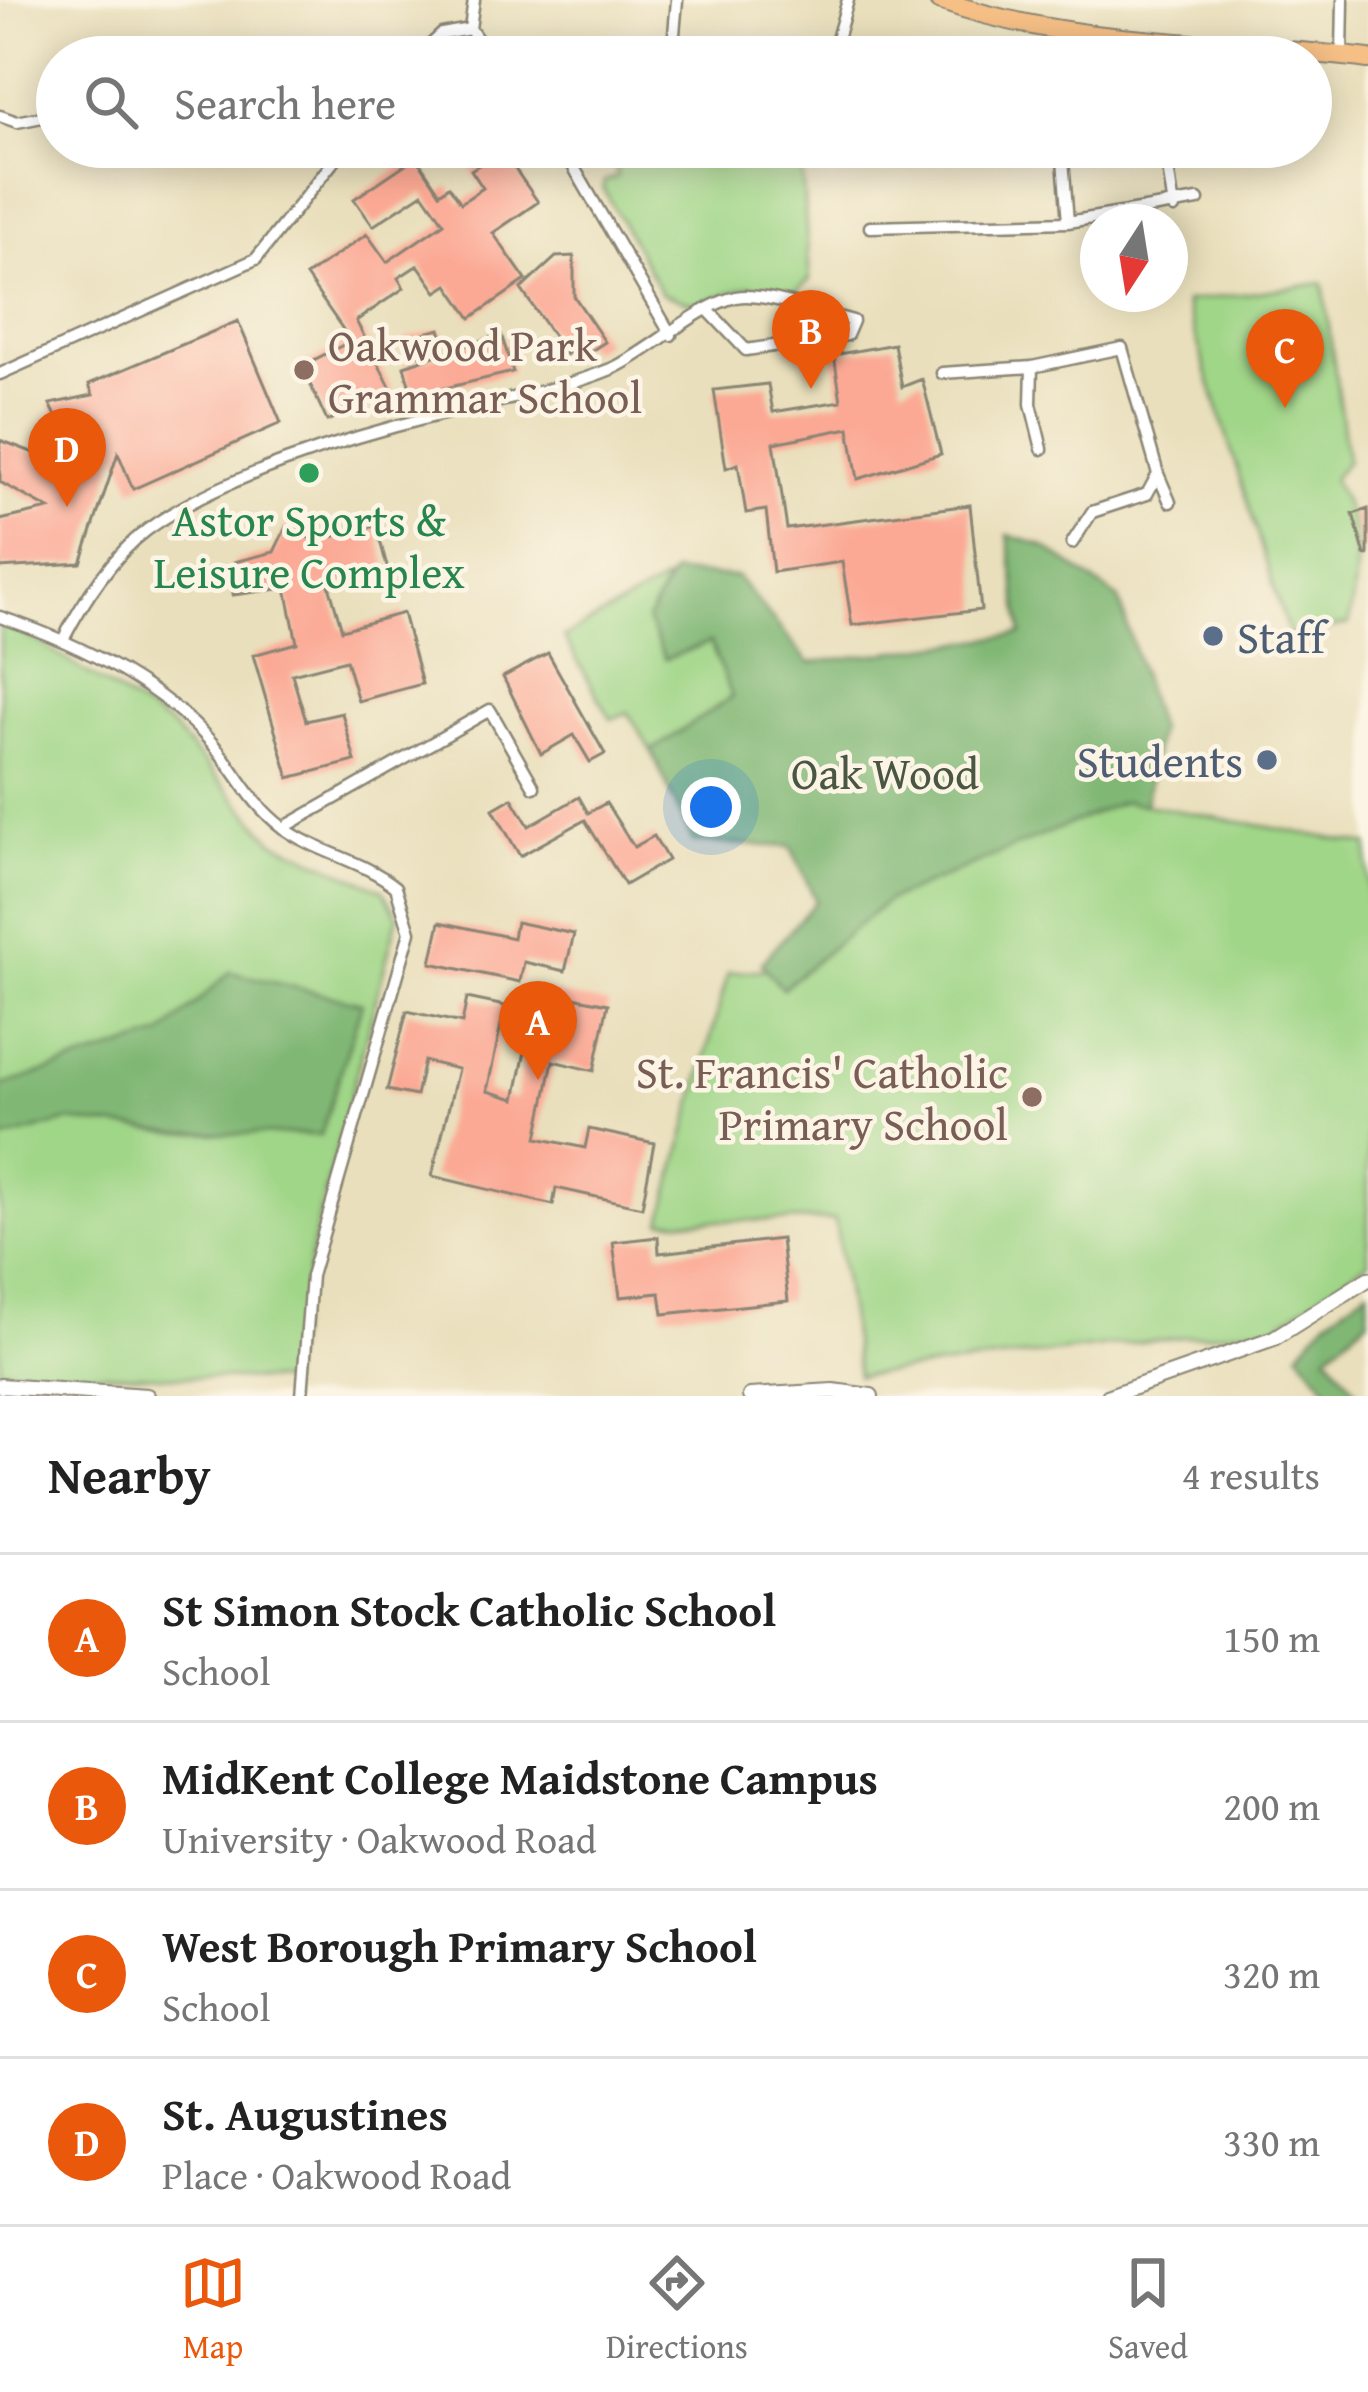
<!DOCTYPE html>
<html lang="en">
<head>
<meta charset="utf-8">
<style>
  :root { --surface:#fff; --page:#f6f6f6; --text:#222; --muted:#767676; --line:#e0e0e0; --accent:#ea580c }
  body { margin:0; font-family:"Gentium Book Plus",serif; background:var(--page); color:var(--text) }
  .compass { position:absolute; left:1080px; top:204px; width:108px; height:108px; border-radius:50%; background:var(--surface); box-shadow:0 6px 30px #0003; rotate:192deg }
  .you { position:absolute; left:711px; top:807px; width:42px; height:42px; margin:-30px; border:9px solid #fff; border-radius:50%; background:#1a73e8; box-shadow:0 0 0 18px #1a73e833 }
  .badge { display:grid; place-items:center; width:78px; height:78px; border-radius:50%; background:var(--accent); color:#fff; font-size:39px; font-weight:700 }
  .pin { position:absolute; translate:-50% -99px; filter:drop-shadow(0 3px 6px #0008) }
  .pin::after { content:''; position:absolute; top:63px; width:42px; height:36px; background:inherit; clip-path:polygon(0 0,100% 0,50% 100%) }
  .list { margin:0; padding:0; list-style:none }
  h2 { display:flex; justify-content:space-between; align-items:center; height:156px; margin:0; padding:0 48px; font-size:51px }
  h2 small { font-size:39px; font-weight:400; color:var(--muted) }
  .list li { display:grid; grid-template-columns:78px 1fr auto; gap:36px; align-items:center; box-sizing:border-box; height:168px; padding:0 48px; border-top:3px solid var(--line) }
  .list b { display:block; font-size:45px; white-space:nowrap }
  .list p { margin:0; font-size:39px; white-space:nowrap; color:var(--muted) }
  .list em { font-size:39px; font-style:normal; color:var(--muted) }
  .icon { flex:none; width:66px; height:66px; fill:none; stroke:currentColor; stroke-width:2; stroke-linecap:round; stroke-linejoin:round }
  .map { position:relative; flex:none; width:1368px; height:1396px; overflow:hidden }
  .search { position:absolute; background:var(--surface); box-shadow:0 6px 30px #0003; left:36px; right:36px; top:36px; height:132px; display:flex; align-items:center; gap:30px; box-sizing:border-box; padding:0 42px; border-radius:66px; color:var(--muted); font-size:45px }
  .sheet { height:828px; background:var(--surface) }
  nav { display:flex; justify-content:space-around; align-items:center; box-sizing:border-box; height:168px; border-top:3px solid var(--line); background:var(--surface); font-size:33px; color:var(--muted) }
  nav a { display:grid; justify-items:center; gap:6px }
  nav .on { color:var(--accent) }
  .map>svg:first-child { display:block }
  .green { fill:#a0d688; stroke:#66805a; stroke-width:3 }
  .forest { fill:#80b774; stroke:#567150; stroke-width:3 }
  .building { fill:#fba994 }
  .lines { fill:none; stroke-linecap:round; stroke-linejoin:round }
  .minor-casing { stroke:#8a8574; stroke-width:15 }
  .tertiary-casing { stroke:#8a8574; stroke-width:18 }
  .primary-casing { stroke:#8a8574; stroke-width:22 }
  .minor { stroke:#fff; stroke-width:10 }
  .tertiary { stroke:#fff; stroke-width:14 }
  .primary { stroke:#f5bf86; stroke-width:18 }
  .education-dot { fill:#8d6e63; stroke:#fcf5e5; stroke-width:4.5 }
  .leisure-dot { fill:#2e9e5b; stroke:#fcf5e5; stroke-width:4.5 }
  .service-dot { fill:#5c6f8a; stroke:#fcf5e5; stroke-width:4.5 }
  .labels { text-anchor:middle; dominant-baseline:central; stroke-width:9; stroke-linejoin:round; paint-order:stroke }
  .education-label { font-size:45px; fill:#785e54; stroke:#fcf5e5; text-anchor:start }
  .leisure-label { font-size:45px; fill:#27864d; stroke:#fcf5e5 }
  .service-label { font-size:45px; fill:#4e5e75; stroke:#fcf5e5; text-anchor:start }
  .park-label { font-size:45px; fill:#485642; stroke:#fcf5e5 }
</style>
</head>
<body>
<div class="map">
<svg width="1368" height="1396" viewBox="0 0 1368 1396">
  <rect width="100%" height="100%" fill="#fcf5e5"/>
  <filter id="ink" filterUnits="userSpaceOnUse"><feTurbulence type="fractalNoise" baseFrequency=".00833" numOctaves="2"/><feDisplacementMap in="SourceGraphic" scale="24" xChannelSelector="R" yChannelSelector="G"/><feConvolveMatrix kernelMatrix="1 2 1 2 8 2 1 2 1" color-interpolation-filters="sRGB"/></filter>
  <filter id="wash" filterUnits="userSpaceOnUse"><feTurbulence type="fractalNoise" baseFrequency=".004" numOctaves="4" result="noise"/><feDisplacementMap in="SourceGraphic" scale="48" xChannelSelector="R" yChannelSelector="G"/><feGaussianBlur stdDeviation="2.7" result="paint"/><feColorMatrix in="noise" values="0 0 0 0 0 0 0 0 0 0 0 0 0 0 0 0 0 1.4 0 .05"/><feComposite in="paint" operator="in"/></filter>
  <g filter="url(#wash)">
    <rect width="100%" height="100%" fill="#e9dfbc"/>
    <path class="green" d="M580,147H800L810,280L794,293L750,286L696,304L662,294L603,188L604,181L617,177L616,167L589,162Z
      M1323,283L1347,460L1333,480C1364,534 1358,564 1349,624L1289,636L1185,302Z
      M666,580L648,620L666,659L710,642L732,697L651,751L628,712L611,719L564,637Z
      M0,624L38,642L171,726L273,841L383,890L398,916L317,1223L287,1381L0,1369Z
      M1124,801L1368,845V1262L1275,1326L858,1376L835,1220L662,1221L728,973L779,968L881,866Z"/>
    <path class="forest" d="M1008,535L1044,546L1119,599L1158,730L1145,805L1124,801L887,901L782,989L761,963L816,901L791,847L693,842L651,751L732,697L710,642L665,659L647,620L673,573L737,577L809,663L1022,634Z
      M230,972L362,1003L321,1135L176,1133L68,1121L0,1140V1086L162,1035Z
      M1368,1289V1319L1327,1354L1361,1396H1334L1299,1352L1326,1320Z"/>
    <g id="blocks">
      <path class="building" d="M502,150L538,202L493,233L526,280L471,318L448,285L437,292L418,265L398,278L404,288L356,321L393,392L327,421L302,366L351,341L306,276L367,234L387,262L444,223L423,193L373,226L354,199L416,157L440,193L449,186L461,203L483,188L471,170Z
        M574,256V296L605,342L591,351L582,342L566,355L521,289L556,257Z
        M238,321L281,423L133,489L118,453L81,563L0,568V520L49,509L0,482V440L84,472L50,404L93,395L89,384Z
        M440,329L443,338L412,359L406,338Z
        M501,334L513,372L412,396L404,366Z
        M894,344L902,387L922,379L941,454L858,479L849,428L774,443L787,529L970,505L981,610L852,625L842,562L773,572L766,510L746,513L738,464L726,468L714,390L768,384L773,412L841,401L834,355Z
        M1368,509V555H1365L1353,514Z
        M376,526L388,570L329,585L342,630L403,613L422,684L358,701L346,660L292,674L306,721L342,713L355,761L289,778L253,655L297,643L286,588L233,595L234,562L274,552L286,527L315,541Z
        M548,653L605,754L590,762L574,735L541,754L503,677Z
        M579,797L588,813L606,803L634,847L654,836L668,860L625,885L585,820L520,856L493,809L512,798L529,826Z
        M440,922L513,938L516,922L574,934L565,971L524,962L520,982L431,963Z
        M538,990L608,1004L594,1071L553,1061L537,1138L585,1148L589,1129L654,1143L642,1207L556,1188L553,1205L432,1176L458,1069L424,1061L416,1096L387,1090L407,1011L462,1023L467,998L505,1006L487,1091L515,1099Z
        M658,1237L659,1253L781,1239L788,1301L663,1314L660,1293L620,1297L613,1242Z"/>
    </g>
  </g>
  <g filter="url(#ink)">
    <use href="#blocks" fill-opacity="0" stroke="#8a8574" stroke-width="3"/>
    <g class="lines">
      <g class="minor-casing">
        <path id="minor" d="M474,0L470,29L490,57
          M1342,55L1343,0
          M283,57H291
          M418,57L442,34L470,29
          M672,57L677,0
          M832,57L848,0
          M1061,57L1063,32
          M0,116L17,122L57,114
          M562,147L671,335
          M1062,147L1068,222
          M1169,174L1174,208
          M870,227L1068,222L1198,200
          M1032,367L1031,404L1042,449
          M942,373L1032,367L1122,348L1158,474L1147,494L1092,512L1072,543
          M0,374L256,259L345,147
          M1158,474L1170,502
          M0,617C75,642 158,682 212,743C237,772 250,803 282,827C317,853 363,860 396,887L410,932L311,1276L302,1396
          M64,638C83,601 113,555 147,530C217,478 349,437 435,416C494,401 555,392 611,369C648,354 710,294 747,296C781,297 820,313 853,321L847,335L746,350L708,310
          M283,828L490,710L534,787"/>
      </g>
      <g class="tertiary-casing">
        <path id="tertiary" d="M0,1386L147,1396
          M750,1396L833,1391L871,1396
          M1109,1396L1274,1338L1368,1279"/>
      </g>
      <g class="primary-casing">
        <path id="primary" d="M939,0C1076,49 1225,40 1368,59"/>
      </g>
      <use href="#minor" class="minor"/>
      <use href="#tertiary" class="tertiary"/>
      <use href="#primary" class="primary"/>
    </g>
  </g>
  <g class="education-dot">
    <circle cx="304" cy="370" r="12"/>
    <circle cx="1032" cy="1097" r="12"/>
  </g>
  <circle class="leisure-dot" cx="309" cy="473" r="12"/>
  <g class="service-dot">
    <circle cx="1213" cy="636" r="12"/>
    <circle cx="1267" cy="760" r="12"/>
  </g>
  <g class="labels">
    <g class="education-label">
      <text x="328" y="344">Oakwood Park<tspan x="328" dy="52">Grammar School</tspan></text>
      <text x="1008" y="1071" text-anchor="end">St. Francis' Catholic<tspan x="1008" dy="52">Primary School</tspan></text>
    </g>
    <g class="leisure-label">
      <text x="309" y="519">Astor Sports &amp;<tspan x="309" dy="52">Leisure Complex</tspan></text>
    </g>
    <g class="service-label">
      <text x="1237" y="636">Staff</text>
      <text x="1243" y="760" text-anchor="end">Students</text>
    </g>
    <g class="park-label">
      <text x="885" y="772">Oak Wood</text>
    </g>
  </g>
</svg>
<svg class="compass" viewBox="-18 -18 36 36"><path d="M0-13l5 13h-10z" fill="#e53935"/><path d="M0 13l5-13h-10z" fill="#767676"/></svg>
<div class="you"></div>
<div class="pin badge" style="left:538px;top:1080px">A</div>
<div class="pin badge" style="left:811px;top:389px">B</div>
<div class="pin badge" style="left:1285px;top:408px">C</div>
<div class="pin badge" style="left:67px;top:507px">D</div>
<div class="search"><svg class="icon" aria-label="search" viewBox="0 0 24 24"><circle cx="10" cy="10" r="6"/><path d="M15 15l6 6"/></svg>Search here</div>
</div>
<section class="sheet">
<h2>Nearby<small>4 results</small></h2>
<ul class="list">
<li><span class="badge">A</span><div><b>St Simon Stock Catholic School</b><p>School</p></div><em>150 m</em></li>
<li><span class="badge">B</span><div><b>MidKent College Maidstone Campus</b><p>University · Oakwood Road</p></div><em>200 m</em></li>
<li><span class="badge">C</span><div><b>West Borough Primary School</b><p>School</p></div><em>320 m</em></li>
<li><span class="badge">D</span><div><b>St. Augustines</b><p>Place · Oakwood Road</p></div><em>330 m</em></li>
</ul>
</section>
<nav>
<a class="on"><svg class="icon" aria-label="map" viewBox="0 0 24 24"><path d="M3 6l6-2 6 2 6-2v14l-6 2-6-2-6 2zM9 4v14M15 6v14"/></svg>Map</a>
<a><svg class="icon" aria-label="directions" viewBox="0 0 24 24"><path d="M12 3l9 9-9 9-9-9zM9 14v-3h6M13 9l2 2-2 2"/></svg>Directions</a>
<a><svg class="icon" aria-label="saved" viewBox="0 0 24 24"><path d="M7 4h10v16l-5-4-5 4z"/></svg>Saved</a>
</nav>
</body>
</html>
